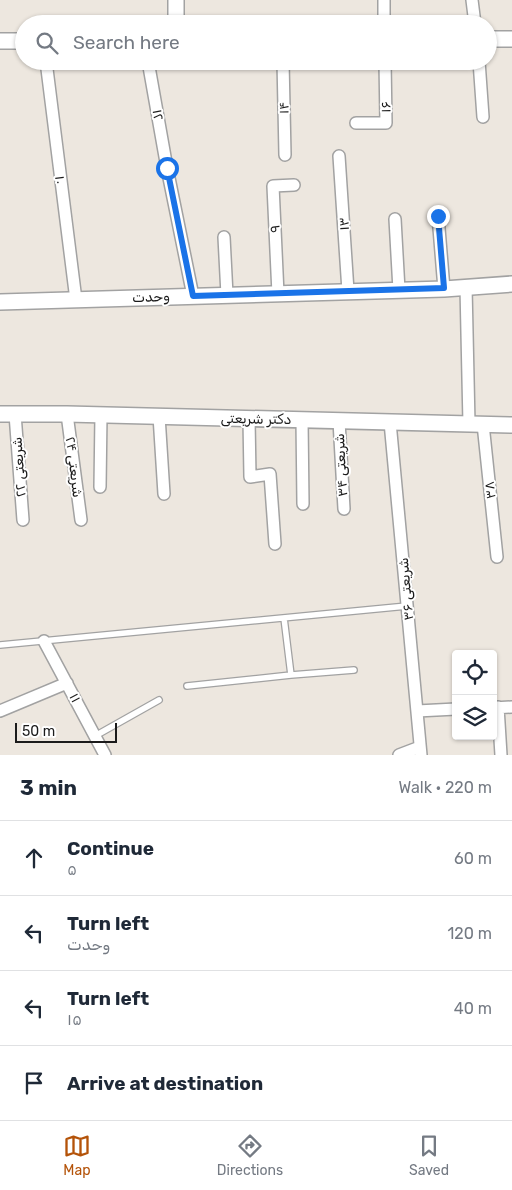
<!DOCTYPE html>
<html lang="en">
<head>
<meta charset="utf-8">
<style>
  :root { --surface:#fff; --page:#f6f6f7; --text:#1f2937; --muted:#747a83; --line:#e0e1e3; --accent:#b45309 }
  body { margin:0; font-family:Rubik,Cairo,sans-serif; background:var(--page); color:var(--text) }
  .controls { position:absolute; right:15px; bottom:15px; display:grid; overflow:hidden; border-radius:5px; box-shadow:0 1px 4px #0004 }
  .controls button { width:45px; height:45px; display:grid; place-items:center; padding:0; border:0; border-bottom:1px solid var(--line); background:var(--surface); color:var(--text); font:25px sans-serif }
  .scale { position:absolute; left:15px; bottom:12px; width:102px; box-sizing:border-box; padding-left:5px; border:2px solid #1b1b1b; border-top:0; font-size:14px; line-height:18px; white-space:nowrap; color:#1b1b1b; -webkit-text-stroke:4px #fff; paint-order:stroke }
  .stop { position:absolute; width:15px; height:15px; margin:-11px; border:4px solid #1a73e8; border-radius:50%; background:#fff }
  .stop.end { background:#1a73e8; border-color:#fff; box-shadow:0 1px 5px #0008 }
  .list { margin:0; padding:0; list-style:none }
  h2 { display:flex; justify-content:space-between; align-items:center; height:65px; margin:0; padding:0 20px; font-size:21px }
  h2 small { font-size:16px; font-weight:400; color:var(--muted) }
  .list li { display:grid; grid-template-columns:32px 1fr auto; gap:15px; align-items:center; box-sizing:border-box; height:75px; padding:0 20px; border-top:1px solid var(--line) }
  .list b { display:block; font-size:19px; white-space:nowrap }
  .list p { margin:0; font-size:16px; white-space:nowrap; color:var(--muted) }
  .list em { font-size:16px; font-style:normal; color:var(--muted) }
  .icon { flex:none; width:28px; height:28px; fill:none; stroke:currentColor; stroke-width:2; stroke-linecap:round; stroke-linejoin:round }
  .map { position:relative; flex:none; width:512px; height:755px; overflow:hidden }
  .search { position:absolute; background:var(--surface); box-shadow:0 1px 4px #0004; left:15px; right:15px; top:15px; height:55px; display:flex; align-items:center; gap:12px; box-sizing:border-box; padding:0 18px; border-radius:28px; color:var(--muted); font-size:19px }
  .sheet { height:365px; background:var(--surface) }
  nav { display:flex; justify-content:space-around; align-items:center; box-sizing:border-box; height:70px; border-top:1px solid var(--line); background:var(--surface); font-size:14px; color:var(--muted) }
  nav a { display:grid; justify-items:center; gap:2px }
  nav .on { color:var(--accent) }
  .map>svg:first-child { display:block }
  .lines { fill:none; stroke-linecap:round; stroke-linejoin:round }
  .service-casing { stroke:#a2a2a2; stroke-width:8 }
  .minor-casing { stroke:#a2a2a2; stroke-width:14 }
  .tertiary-casing { stroke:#a2a2a2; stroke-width:18 }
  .service { stroke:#fff; stroke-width:5.5 }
  .minor { stroke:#fff; stroke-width:11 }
  .tertiary { stroke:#fff; stroke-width:15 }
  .route { stroke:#1a73e8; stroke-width:6 }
  .labels { text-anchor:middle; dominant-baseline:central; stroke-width:4; stroke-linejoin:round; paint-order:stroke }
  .street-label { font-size:14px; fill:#1b1b1b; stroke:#fff }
</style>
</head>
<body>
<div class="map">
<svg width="512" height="755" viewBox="0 0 512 755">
  <rect width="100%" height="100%" fill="#ede7df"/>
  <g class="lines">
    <g class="service-casing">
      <path id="service" d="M284,618L291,675
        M0,645L407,606
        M187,686L291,675L354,670
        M95,736L159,700"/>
    </g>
    <g class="minor-casing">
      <path id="minor" d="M472,0L475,24
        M384,24V0
        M46,61L76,300
        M148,61L167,168L193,296
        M283,61L285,155
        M479,61L483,117
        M356,123H386L385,61
        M339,156L348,291
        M438,216L444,289
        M395,219L399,290
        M224,237L227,295
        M466,287L469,424
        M278,294L273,186L294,185
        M15,414L23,520
        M67,414L81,520
        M159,416L164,494
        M249,419L250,477L270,474L275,544
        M302,420L303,504
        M339,421L344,509
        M390,422L421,755
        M483,424L497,557
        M100,487L101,415
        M44,641L105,755
        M498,707L501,755
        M493,708L512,707
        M0,711L67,683
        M417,711L456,709
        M399,755L420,747"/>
    </g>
    <g class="tertiary-casing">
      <path id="tertiary" d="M176,0V24
        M488,39H512
        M0,41H24
        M0,302L444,289L512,284
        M0,414H67L512,425"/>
    </g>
    <use href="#service" class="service"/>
    <use href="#minor" class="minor"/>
    <use href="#tertiary" class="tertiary"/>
  </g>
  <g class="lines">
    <path class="route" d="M167,168L193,296L444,288L438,216"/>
  </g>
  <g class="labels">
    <g class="street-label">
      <text transform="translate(386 107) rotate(-91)">۱۶</text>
      <text transform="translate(284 108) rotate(-91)">۱۴</text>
      <text transform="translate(158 115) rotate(80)">۱۲</text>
      <text transform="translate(60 180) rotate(83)">۱۰</text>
      <text transform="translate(344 224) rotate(-94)">۱۳</text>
      <text transform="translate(275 229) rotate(-93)">۹</text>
      <text transform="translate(151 297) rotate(-2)">وحدت</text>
      <text transform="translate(256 419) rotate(1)">دکتر شریعتی</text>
      <text transform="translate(341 465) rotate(-93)">شریعتی ۳۴</text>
      <text transform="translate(19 467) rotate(-94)">شریعتی ۲۲</text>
      <text transform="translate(74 467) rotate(83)">شریعتی ۲۴</text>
      <text transform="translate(490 490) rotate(-96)">۳۸</text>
      <text transform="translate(406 589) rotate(-95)">شریعتی ۳۶</text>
      <text transform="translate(75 698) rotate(62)">۱۱</text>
    </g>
  </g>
</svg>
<div class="controls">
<button><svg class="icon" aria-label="locate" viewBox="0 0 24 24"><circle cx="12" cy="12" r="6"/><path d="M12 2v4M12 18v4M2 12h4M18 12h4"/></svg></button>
<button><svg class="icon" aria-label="layers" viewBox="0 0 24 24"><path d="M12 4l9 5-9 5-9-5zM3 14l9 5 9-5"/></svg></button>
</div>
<div class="scale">50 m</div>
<div class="stop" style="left:167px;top:168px"></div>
<div class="stop end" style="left:438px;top:216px"></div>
<div class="search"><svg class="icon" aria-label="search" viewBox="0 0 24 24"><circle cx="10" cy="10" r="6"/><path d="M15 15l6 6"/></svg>Search here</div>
</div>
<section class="sheet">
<h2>3 min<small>Walk · 220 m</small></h2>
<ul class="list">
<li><svg class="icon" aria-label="ahead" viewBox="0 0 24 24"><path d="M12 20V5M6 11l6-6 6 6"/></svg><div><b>Continue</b><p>۵</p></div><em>60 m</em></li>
<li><svg class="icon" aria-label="left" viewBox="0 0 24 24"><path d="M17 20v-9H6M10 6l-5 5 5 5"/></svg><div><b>Turn left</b><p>وحدت</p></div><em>120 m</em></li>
<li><svg class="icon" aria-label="left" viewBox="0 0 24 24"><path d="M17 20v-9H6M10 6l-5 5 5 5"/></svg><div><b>Turn left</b><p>۱۵</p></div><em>40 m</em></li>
<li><svg class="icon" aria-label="arrive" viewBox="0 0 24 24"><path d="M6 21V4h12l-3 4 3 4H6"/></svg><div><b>Arrive at destination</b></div></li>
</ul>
</section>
<nav>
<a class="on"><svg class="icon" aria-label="map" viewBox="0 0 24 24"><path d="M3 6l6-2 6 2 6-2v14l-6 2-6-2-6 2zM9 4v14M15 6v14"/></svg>Map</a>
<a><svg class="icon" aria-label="directions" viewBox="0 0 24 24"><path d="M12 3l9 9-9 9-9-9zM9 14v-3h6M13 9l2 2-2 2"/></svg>Directions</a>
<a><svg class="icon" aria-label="saved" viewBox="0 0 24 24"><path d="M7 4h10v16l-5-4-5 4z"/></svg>Saved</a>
</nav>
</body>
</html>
